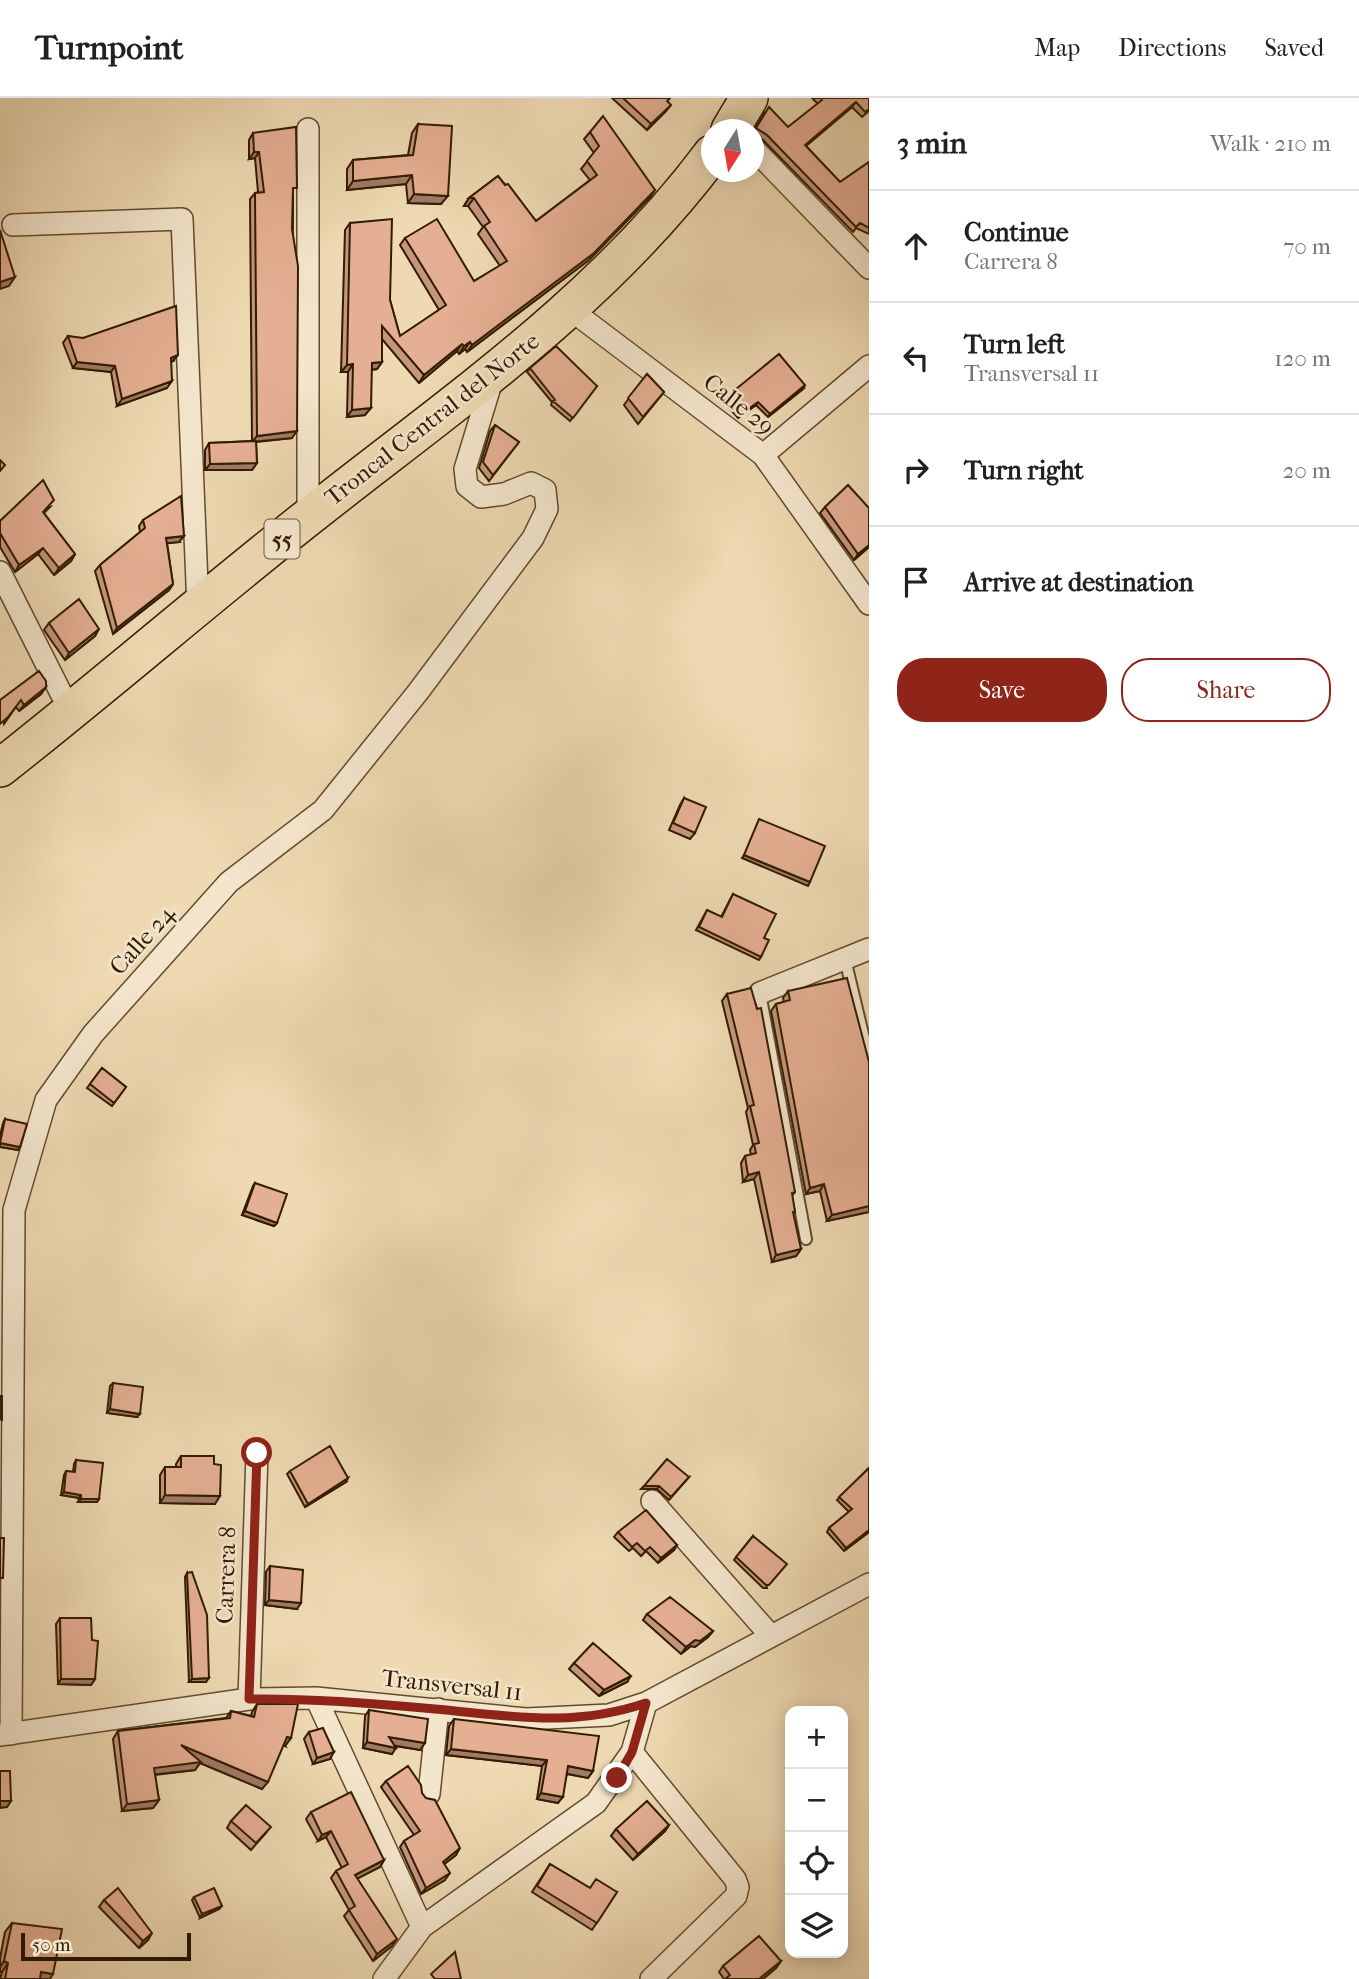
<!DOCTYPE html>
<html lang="en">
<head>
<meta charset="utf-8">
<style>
  :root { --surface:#fff; --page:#f6f6f6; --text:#202124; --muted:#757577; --line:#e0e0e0; --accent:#8f2418 }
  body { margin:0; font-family:"IM FELL French Canon",serif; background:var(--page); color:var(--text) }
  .controls { position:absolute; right:21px; bottom:21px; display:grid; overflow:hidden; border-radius:14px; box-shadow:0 4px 18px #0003 }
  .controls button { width:63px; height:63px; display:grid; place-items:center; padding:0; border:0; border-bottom:2px solid var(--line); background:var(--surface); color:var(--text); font:35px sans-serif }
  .compass { position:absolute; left:701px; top:21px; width:63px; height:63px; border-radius:50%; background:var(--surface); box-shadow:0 4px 18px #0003; rotate:191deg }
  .scale { position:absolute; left:21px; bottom:18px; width:170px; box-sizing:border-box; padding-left:7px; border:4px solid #321c00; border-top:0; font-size:19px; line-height:24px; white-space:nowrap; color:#321c00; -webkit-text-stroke:5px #f4e6cd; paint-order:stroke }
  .stop { position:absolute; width:21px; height:21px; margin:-16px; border:5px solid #8f2418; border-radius:50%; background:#fff }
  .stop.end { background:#8f2418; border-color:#fff; box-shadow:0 2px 7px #0008 }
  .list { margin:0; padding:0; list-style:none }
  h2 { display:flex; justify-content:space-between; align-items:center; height:91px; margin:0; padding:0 28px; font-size:30px }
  h2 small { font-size:23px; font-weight:400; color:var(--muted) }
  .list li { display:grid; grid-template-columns:46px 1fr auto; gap:21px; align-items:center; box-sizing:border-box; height:112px; padding:0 28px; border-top:2px solid var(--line) }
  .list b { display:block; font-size:26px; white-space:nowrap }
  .list p { margin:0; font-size:23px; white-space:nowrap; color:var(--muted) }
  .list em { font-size:23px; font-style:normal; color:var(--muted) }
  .actions { display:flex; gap:14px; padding:21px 28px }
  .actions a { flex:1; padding:16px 0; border:2px solid var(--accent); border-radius:28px; text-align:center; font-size:24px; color:var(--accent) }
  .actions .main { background:var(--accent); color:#fff }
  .icon { flex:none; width:38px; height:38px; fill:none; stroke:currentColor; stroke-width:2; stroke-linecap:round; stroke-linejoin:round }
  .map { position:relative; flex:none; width:869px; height:1881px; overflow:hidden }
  header { display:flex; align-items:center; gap:42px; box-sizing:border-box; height:98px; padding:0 35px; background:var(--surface); border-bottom:2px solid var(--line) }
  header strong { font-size:33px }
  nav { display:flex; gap:38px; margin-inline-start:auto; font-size:24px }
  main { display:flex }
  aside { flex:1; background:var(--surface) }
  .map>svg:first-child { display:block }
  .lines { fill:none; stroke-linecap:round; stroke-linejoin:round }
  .service-casing { stroke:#614b2c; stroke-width:14 }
  .minor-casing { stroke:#614b2c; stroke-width:24 }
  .trunk-casing { stroke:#321c00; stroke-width:40 }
  .service { stroke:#f4e6cd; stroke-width:10 }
  .minor { stroke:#f4e6cd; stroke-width:21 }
  .trunk { stroke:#eed9b2; stroke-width:37 }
  .wall { fill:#c5967e; stroke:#321c00; stroke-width:2 }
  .shaded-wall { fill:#a07a67; stroke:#321c00; stroke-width:2 }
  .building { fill:#e5af93; stroke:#321c00; stroke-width:2 }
  .route { stroke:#8f2418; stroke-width:9 }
  .labels { text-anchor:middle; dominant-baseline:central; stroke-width:5; stroke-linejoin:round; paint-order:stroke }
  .shield { fill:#f4e6cd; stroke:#6c593e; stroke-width:2 }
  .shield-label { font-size:23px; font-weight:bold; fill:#321c00 }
  .street-label { font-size:24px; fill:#321c00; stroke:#f4e6cd }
</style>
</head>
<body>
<header>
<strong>Turnpoint</strong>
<nav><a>Map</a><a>Directions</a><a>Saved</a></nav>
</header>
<main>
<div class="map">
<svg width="869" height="1881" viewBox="0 0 869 1881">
  <rect width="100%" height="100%" fill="#eed9b2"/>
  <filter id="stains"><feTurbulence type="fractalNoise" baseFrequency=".00286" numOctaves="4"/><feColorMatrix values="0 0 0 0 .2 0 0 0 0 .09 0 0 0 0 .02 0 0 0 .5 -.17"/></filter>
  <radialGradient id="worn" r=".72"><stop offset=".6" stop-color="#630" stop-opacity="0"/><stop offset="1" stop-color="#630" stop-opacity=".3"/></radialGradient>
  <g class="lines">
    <g class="service-casing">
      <path id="service" d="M845,861L869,961
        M760,895L806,1141"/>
    </g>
    <g class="minor-casing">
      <path id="minor" d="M308,31V419
        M754,51L869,170
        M13,127L182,121L198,510
        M571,212L763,357L869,506
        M763,357L869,268
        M0,474L71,615
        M760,895L869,851
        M652,1403L771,1538
        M316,1600L422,1829
        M249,1601L257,1355
        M11,1636L14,1112L46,1002L93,936L229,784L323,712L418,594L533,440L547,411L545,392L531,385L504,396L481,399L467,388L465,371L493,279
        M0,1637L249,1601L316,1600L526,1621L609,1617L646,1605L869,1486
        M632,1654L735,1781L738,1789L736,1798L651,1881
        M429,1696L438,1611
        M384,1881L422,1829L596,1705L632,1654L646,1605"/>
    </g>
    <g class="trunk-casing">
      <path id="trunk" d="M730,32L749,0
        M0,670C107,586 209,497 316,413C458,301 603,202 712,56"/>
    </g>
    <use href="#service" class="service"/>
    <use href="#minor" class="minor"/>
    <use href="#trunk" class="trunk"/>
  </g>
  <path class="wall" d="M612,0H670L667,4L666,13L647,32Z
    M812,0H869V13L862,19L852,9L806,48L840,84L869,64V136L856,130L853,134L763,42L753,36V34L765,14L788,29L818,6Z
    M418,26L441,106L408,105L406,86L347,92V71L353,62L408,57L412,35Z
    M590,34L655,92L650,99L589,162L467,254L465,251L459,256L457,253L419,285L382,241V264L377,271L371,272L365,317L347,319L348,274H341L345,132L350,125L390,202L400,238L439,212L400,147L405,140L474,183L500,168L478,136L483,129L468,108H464L469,100L498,78L536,123L590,82L581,71L594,55L584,41Z
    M253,35L293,96L292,340L256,344L257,365L252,372H205V352L209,345L252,343L250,101L255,95L258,94L255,60L249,61V42Z
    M68,238L173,263L171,264L167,290L117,308L111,274L73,270L63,245Z
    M530,270L597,288L570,323L551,307L552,304L527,274Z
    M647,276L664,294L638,326L624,307Z
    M803,291L768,319L756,307L738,320L723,303L725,300Z
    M495,327L519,344L489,383L479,370L490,333Z
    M50,409L44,415L75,456L71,463L54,477L38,456L15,474L0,449V423Z
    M825,409L869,410V449L854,462L820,415Z
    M143,422L179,444L167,445L173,486L169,492L113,536L95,473L100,467L140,434L139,428Z
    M49,525L95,538L65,562L44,532Z
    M46,589L41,596L19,613L16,609L4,626L0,602Z
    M684,700L695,735L690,741L669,732L680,707Z
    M733,796L764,840L761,859L759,862L696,832L707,812L721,819Z
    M788,893L869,1114L827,1123L820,1093L806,1096L771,913L776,906L784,904L783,900Z
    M727,896L795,1094L792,1098L795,1114L793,1117L801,1151L796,1158L772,1164L754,1081L743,1084L741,1065L745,1058L751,1057L750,1052L753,1047L746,1014L748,1010L722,903Z
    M102,970L126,989L112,1008L87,990Z
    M5,1021L18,1052L0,1049V1038L3,1025Z
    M255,1085L277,1125L274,1128L242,1117L253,1088Z
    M113,1285L137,1319L107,1315L110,1288Z
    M181,1358L214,1366L215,1406L160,1405V1377L165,1369H176V1366Z
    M76,1362L99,1401L97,1404H78L79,1400L61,1397L64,1377L66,1373L73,1374L74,1366Z
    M869,1370V1434L844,1453L827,1434L829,1430L849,1414L837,1402Z
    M290,1373L346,1384L305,1409L287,1376Z
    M689,1379L669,1402L657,1391H641Z
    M618,1434L677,1447L674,1452L658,1465L646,1453L641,1458L633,1450L629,1453L614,1439Z
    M753,1438L767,1490H763L734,1462Z
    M270,1468L297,1511L265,1507L266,1474Z
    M187,1475L206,1584H189L185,1479Z
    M647,1516L713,1533L708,1539L695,1549L691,1548L681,1556L643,1522Z
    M60,1520L92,1542L95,1581L91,1587L58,1586L56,1526Z
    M574,1565L627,1584L599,1598L569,1571Z
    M257,1606L285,1648L283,1647L262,1691L200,1665L195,1672L155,1677L159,1702L153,1710L122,1713L113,1641L118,1633L226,1620L231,1613L251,1618L252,1614Z
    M369,1612L420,1652L395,1648L392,1656L363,1650L365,1618Z
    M454,1621L593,1673L588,1680L567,1676L558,1705L537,1701L542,1668L446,1657L449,1628Z
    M309,1634L330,1661L313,1666L304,1641Z
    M386,1683L422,1695L456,1757L444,1766L445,1782L421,1796L400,1749L404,1743L414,1737L381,1689Z
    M311,1714L384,1762L380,1769L357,1780L392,1848L373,1863L344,1818L349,1812L331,1780L336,1773L342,1770L326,1739L318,1743L306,1721Z
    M231,1723L266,1735L251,1752L227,1730Z
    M669,1727L665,1733L633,1762L611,1738L616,1731Z
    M550,1766L590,1790L617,1794L592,1832L532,1794Z
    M194,1799L219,1811L200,1820L192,1802Z
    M104,1802L148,1842L139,1850L99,1809Z
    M12,1825L50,1881H0L2,1874H0V1860L5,1834Z
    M781,1863L776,1870L763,1881H724L719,1874L723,1868Z"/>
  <path class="shaded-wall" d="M856,4L852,9L801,52L805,47Z
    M671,7L666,13L647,32L651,26Z
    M254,54H259L255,60L249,61Z
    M412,77L406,86L347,92L353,83Z
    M655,92L650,99L589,162L467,254L472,247Z
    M414,96L448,98L441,106L408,105Z
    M469,100H474L468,108H464Z
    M15,179L9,188L0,191V184Z
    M470,244L465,251L459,256L464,248Z
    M462,246L457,253L419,285L424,277Z
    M178,257L173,263L166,266L171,260Z
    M77,264L115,268L111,274L73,270Z
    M382,264L377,271L366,272L372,265Z
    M353,266L348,274H341L347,267Z
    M172,283L167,290L117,308L122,301Z
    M805,287L803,291L768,319L770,316Z
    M758,304L756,307L738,320L740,317Z
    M371,310L365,317L347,319L352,312Z
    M297,333L292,340L252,344L257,338Z
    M257,365L252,372H205L210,366Z
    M184,438L179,444L161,446L166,440Z
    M869,447V449L854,462L858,456Z
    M43,450L38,456L15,474L19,467Z
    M75,456L71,463L54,477L59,470Z
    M173,486L169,492L113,536L117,530Z
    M99,531L95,538L65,562L69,555Z
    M46,589L41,596L19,613L24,607Z
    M744,757L810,784L808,788L742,760Z
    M0,1045L20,1049L18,1052L0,1049Z
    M759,1074L754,1081L743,1084L748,1077Z
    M824,1086L820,1093L806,1096L810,1090Z
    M869,1108V1114L827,1123L832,1117Z
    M245,1113L277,1125L274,1128L242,1117Z
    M801,1151L796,1158L772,1164L776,1157Z
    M110,1311L140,1316L137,1319L107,1315Z
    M348,1380L346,1384L305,1409L308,1406Z
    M644,1388H659L657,1391H641Z
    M64,1394L81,1397L79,1400L61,1397Z
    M165,1397L220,1398L215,1406L160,1405Z
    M81,1401H99L97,1404H78Z
    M869,1432V1434L844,1453L846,1450Z
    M677,1447L674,1452L658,1465L661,1460Z
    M269,1502L301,1505L297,1511L265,1507Z
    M713,1533L708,1539L695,1549L691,1548L681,1556L686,1549L695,1542Z
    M631,1578L627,1584L599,1598L604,1592Z
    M209,1580L206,1584H189L192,1581Z
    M61,1581H95L91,1587L58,1586Z
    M287,1639L291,1640L285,1648L281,1647Z
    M389,1639L425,1645L420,1652L385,1646Z
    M367,1644L396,1650L392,1656L363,1650Z
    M181,1647L268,1684L262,1691L200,1665L195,1672L149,1677L154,1670Z
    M451,1651L547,1662L542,1668L446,1657Z
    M334,1654L330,1661L313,1666L317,1660Z
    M568,1668L593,1673L588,1680L563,1675Z
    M541,1695L563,1699L558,1705L537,1701Z
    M159,1702L153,1710L122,1713L127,1706Z
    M0,1703H11L7,1709L0,1710Z
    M669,1727L665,1733L633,1762L638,1756Z
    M331,1733L326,1739L318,1743L322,1737Z
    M460,1750L456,1757L438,1771L443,1764Z
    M384,1762L380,1769L351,1784L355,1777Z
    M450,1775L445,1782L421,1796L426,1790Z
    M222,1808L219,1811L200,1820L202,1816Z
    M152,1835L148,1842L139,1850L143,1843Z
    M397,1841L392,1848L373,1863L377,1856Z
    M4,1863L8,1865L2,1874H0V1869Z
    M781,1863L776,1870L763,1881H759Z
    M41,1874L53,1876L50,1881H36Z"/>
  <path class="building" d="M623,0H670L667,3L671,7L651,26Z
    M821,0H869V11L865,14L856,4L805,47L840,84L869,64V130L860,125L856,129L767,37L756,30L769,9L788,29L822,2Z
    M603,18L655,92L594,155L472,247L470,244L464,248L462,246L424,277L382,228V264L372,265L371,310L352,312L353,266L347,267L350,125L392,121L390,202L400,238L446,207L405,140L437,121L474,183L507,163L484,128L490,124L474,100H469L498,78L505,87L508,86L536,123L597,77L587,63L599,48L590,34Z
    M418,26L452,28L448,98L414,96L412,77L353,83V62L413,57Z
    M296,29L297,90H293L292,131L298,168L297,333L257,338L255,95L264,94L259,54H254L253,35Z
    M0,132L15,179L0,184Z
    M176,208L178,257L171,260L172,283L122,301L115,268L77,264L68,238L83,240Z
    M556,248L597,288L573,320L553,303L555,302L530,270Z
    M779,256L805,287L770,316L758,304L740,317L725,300Z
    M647,276L664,294L643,319L628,300Z
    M495,327L519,344L493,377L483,364Z
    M256,343L257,365L210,366L209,345Z
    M0,362L5,367L0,373Z
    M43,382L54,402L43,414L75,456L59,470L43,450L19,467L0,435V423Z
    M848,387L869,410V447L858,456L825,409Z
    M181,398L184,438L166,440L173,486L117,530L100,467L145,430L143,422Z
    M79,501L99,531L69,555L49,525Z
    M39,573L46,583V589L24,607L21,602L8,619L0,626V602Z
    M684,700L706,709L695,735L673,725Z
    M759,721L825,748L810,784L744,757Z
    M733,796L776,816L764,840L769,842L761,859L699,829L707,812L722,819Z
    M847,880L869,964V1108L832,1117L824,1086L810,1090L776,906L790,902L788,893Z
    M751,890L757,911L761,910L795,1094L792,1095L795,1114H793L801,1151L776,1157L759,1074L748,1077L745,1058L756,1055L754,1046L759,1045L750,1008L754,1007L727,896Z
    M102,970L126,989L114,1005L90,986Z
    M5,1021L27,1026L20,1049L0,1045Z
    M255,1085L287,1096L277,1125L245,1113Z
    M113,1285L143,1289L140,1316L110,1311Z
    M0,1298H2V1322L0,1321Z
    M330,1348L348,1380L308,1406L290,1373Z
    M181,1358H214V1366L221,1367L220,1398L165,1397V1369H181Z
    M667,1361L689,1379L671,1399L659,1388H644Z
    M76,1362L103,1365L99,1401H81V1397L64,1394L66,1373L75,1374Z
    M869,1370V1432L846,1450L829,1430L852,1411L839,1399Z
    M646,1412L677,1447L661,1460L650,1449L645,1453L637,1445L632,1449L618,1434Z
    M753,1438L787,1466L769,1487H766L736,1459Z
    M0,1440H4L3,1480H0Z
    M270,1468L303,1472L301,1505L269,1502Z
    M192,1474L207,1517L209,1580L192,1581L187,1475Z
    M670,1499L713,1533L700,1543L695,1542L686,1549L647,1516Z
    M60,1520H91L92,1542L98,1543L95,1581H61Z
    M593,1545L631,1578L604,1592L574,1565Z
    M257,1606H298L291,1640L287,1639L268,1684L181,1647L201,1664L154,1670L159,1702L127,1706L118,1633L230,1620L231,1613L254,1619Z
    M369,1612L428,1621L425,1645L389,1639L396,1650L367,1644Z
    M454,1621L599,1638L593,1673L568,1668L563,1699L541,1695L547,1662L451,1651Z
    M323,1630L334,1654L317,1660L309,1634Z
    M408,1668L421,1687L422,1695L426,1700L435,1702L460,1750L443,1764L450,1775L426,1790L404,1743L420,1733L386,1683Z
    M0,1673H10L11,1703H0Z
    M351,1694L384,1762L355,1777L397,1841L377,1856L349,1812L355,1808L336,1773L348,1766L331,1733L322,1737L311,1714Z
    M647,1703L669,1727L638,1756L616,1731Z
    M246,1707L271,1729L256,1745L231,1723Z
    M550,1766L590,1790L596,1781L617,1794L597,1825L537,1788Z
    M118,1790L152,1835L143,1843L104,1802Z
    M214,1790L222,1808L202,1816L194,1799Z
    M12,1825L62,1831L53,1876L41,1874L40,1881H5L8,1865L4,1863Z
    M759,1838L781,1863L759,1881H725L730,1877L723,1868Z
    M455,1854L461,1881H435L431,1876Z"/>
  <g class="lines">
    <path class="route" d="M257,1355L249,1601C312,1600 373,1605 435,1611C511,1618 572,1630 646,1605L632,1654L617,1680"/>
  </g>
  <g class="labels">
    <rect class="shield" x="264.5" y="421.5" width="35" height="39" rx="5"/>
    <g class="shield-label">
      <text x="282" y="441">55</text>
    </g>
    <g class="street-label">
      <text transform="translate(739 306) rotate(38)">Calle 29</text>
      <text transform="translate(432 321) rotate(-38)">Troncal Central del Norte</text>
      <text transform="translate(142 842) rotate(-48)">Calle 24</text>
      <text transform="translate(226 1477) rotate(-88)">Carrera 8</text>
      <text transform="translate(452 1587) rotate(6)">Transversal 11</text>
    </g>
  </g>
  <rect width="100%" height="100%" filter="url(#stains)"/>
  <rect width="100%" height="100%" fill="url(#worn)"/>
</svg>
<div class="controls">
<button>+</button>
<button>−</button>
<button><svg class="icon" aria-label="locate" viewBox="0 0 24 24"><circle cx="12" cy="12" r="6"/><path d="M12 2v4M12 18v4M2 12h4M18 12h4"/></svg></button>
<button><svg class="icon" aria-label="layers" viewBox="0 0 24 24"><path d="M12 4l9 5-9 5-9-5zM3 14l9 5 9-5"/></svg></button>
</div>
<svg class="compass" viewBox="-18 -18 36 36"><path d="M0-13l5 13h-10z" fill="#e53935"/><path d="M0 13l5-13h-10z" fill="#757577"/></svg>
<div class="scale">50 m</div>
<div class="stop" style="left:257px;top:1355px"></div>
<div class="stop end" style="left:617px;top:1680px"></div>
</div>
<aside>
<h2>3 min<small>Walk · 210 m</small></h2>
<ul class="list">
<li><svg class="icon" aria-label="ahead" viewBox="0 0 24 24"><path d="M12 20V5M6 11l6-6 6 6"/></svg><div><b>Continue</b><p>Carrera 8</p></div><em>70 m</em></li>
<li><svg class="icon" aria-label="left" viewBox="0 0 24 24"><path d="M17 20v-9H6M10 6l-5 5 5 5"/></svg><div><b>Turn left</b><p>Transversal 11</p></div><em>120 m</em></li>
<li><svg class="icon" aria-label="right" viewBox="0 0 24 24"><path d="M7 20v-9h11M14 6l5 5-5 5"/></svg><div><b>Turn right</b></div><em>20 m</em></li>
<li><svg class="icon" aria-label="arrive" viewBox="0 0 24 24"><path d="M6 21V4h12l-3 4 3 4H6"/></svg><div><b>Arrive at destination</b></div></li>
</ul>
<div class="actions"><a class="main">Save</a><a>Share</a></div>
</aside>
</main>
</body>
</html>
